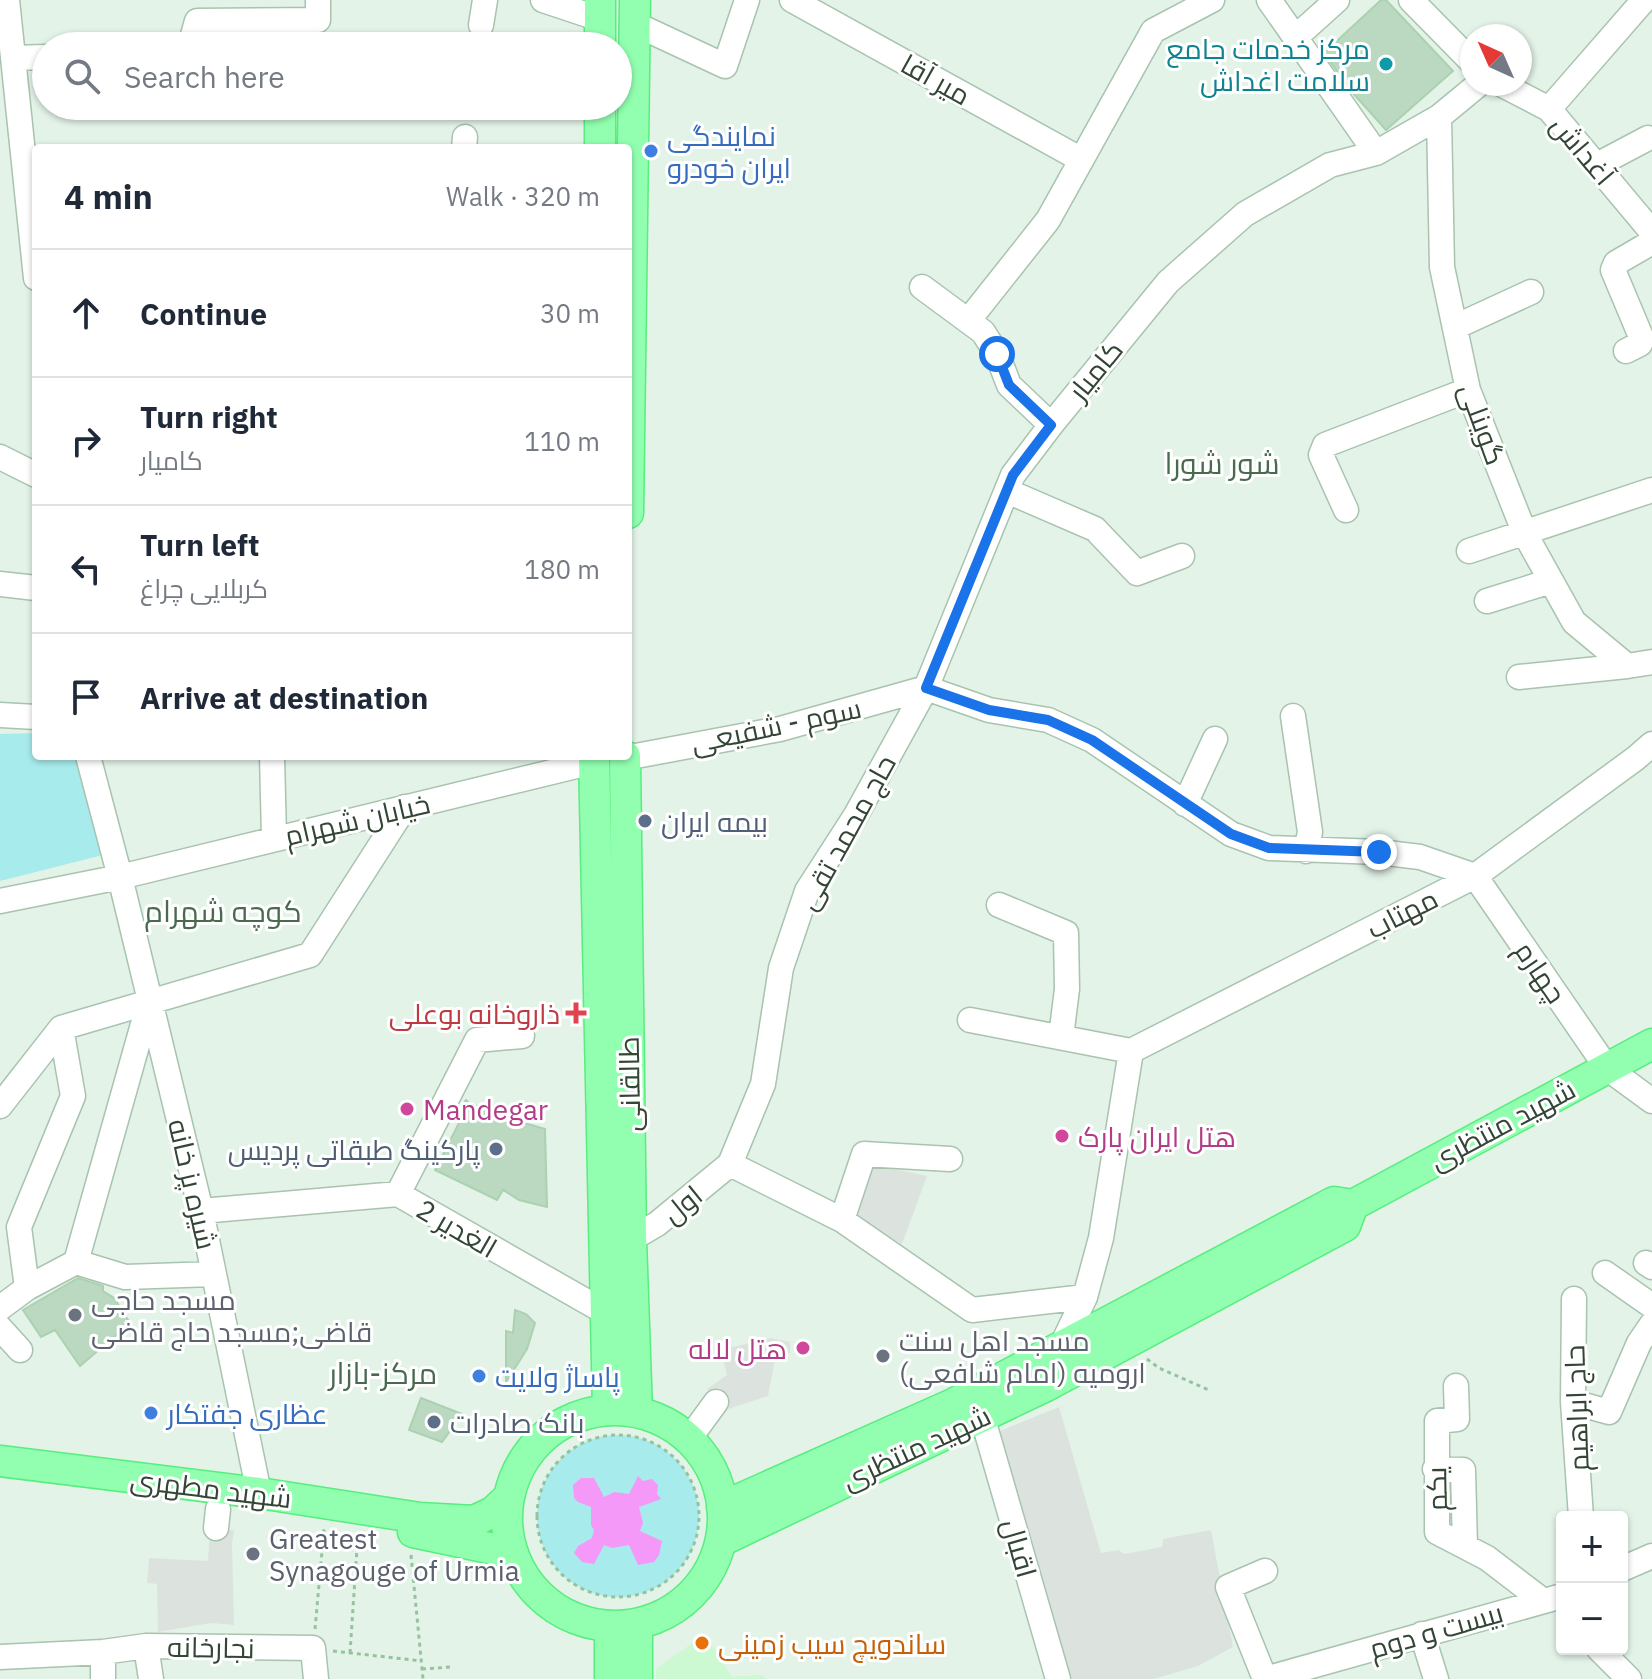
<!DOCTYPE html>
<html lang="en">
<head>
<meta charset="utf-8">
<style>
  :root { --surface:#fff; --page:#f6f6f7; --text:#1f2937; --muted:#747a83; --line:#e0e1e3 }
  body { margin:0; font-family:"IBM Plex Sans",Cairo,sans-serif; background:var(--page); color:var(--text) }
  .controls { position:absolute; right:24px; bottom:24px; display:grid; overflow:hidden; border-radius:8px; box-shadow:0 2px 6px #0004 }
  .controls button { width:72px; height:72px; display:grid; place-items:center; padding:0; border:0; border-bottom:2px solid var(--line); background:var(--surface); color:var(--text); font:40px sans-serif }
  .compass { position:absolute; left:1460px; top:24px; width:72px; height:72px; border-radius:50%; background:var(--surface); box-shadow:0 2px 6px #0004; rotate:315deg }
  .stop { position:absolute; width:24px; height:24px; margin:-18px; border:6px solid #1a73e8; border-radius:50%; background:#fff }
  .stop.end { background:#1a73e8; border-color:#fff; box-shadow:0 2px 8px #0008 }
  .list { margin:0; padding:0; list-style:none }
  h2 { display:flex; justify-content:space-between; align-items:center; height:104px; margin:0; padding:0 32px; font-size:34px }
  h2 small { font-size:26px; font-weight:400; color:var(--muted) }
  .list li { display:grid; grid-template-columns:52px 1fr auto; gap:24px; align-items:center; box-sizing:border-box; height:128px; padding:0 32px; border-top:2px solid var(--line) }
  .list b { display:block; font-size:30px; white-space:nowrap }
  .list p { margin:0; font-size:26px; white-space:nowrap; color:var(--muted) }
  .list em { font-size:26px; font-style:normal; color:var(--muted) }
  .icon { flex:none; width:44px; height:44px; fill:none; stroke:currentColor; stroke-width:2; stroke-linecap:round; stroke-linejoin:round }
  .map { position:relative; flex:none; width:1652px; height:1679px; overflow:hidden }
  .search { position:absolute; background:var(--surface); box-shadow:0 2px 6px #0004; left:32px; top:32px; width:600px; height:88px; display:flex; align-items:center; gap:20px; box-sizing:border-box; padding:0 28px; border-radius:44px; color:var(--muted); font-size:30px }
  .panel { position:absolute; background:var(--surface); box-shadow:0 2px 6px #0004; left:32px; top:144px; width:600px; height:616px; border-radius:8px }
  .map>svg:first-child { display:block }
  .commercial { fill:#ccf8d2 }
  .green { fill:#a8ebec }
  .parking { fill:#dce3de }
  .water { fill:#f499f7 }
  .building { fill:#bbd9c0; stroke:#abd1b1; stroke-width:2 }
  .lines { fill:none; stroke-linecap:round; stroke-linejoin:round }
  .minor-casing { stroke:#a8c3ae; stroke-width:27 }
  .major-casing { stroke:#57ee7e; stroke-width:33 }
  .path { stroke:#95c39f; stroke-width:3; stroke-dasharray:4 4; stroke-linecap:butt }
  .minor { stroke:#fff; stroke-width:24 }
  .major { stroke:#91ffaf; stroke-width:30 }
  .route { stroke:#1a73e8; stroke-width:10 }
  .culture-dot { fill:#0f9aa8; stroke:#fff; stroke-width:3 }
  .shop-dot { fill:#3f7fe0; stroke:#fff; stroke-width:3 }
  .service-dot { fill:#5c6f8a; stroke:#fff; stroke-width:3 }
  .health-dot { fill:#e0444e; stroke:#fff; stroke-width:3 }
  .hotel-dot { fill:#d1479c; stroke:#fff; stroke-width:3 }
  .worship-dot { fill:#6b7280; stroke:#fff; stroke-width:3 }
  .food-dot { fill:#e8710a; stroke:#fff; stroke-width:3 }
  .labels { text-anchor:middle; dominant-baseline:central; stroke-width:6; stroke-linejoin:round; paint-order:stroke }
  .culture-label { font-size:28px; fill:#0d838f; stroke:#fff; text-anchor:end }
  .street-label { font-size:28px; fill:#334636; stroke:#fff }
  .shop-label { font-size:28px; fill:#366cbe; stroke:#fff; text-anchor:start }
  .service-label { font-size:28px; fill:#4e5e75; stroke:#fff; text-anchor:start }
  .health-label { font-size:28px; fill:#be3a42; stroke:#fff; text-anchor:end }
  .hotel-label { font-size:28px; fill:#b23c85; stroke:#fff; text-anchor:start }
  .worship-label { font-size:28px; fill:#5b616d; stroke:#fff; text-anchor:start }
  .food-label { font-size:28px; fill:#c56008; stroke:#fff; text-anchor:start }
  .neighbourhood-label { font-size:30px; fill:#496a4e; stroke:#fff }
</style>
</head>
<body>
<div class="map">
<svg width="1652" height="1679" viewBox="0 0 1652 1679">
  <rect width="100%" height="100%" fill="#e3f3e8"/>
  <path class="commercial" d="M705,1634L732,1677L761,1675L767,1679H656V1669Z"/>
  <path class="green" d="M36,733V756H79L103,855L0,881V734Z
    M537 1516a81 81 0 1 1 162 0a81 81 0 1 1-162 0Z"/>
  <path class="parking" d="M871,1164L927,1176L902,1244L855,1216Z
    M770,1338L790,1342V1353L776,1354L768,1396L722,1411L707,1389L727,1375L721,1350Z
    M1059,1407L1101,1553L1119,1550L1124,1554L1162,1547L1163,1539L1211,1530L1233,1647L1198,1666L1154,1679H1072L1000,1431Z
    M210,1528L234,1530L232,1544L234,1625L211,1623L158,1632L157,1584L147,1583L149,1558L208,1561Z"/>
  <path class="water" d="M638,1476L643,1481L652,1479L658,1485L657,1494L661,1499L639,1507L643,1523L640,1531L662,1541L659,1555L654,1562L638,1565L629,1545L612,1548L604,1545L594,1564L582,1562L574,1553L578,1546L592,1538L594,1530L591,1525V1507L578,1502L574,1498L573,1485L581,1478H594L604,1497L614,1492L629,1494Z"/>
  <path class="building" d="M1381,0H1386L1453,71L1386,130L1352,92L1324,53Z
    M466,1100L473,1107L486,1103L522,1118L521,1122L545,1129L547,1207L519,1200L503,1190L497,1200L435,1170L460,1121L455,1116Z
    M78,1278L103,1286V1291L114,1298L130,1323L80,1366L55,1330L41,1337L23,1310Z
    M515,1310L526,1314L535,1323L527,1349L506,1382V1331L513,1333Z
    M421,1398L462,1414L442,1442L409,1430Z"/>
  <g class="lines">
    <g class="minor-casing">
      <path id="minor" d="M7,0L36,278
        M543,0L600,19
        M792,0L1080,159
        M1269,0L1376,153
        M1411,0L1472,62
        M635,24L725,66L747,0
        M481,25L485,0
        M1297,36L1337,0
        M190,46L197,21L318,20V0
        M13,58L46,57
        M1501,84L1549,109L1652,232
        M1549,109L1644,0
        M1439,117L1442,267L1468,390L1525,534L1574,622L1627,666L1652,662
        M464,148L465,137
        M1597,165L1648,138
        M922,287L983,332L997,354L1009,385L1051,425
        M968,321L1048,220L1153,31L1212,0
        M1455,327L1531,292
        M1626,351L1640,344L1642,339L1613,270L1616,263L1652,242
        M0,457L36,475
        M1007,491L1095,529L1137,573L1182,556
        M1346,510L1321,455L1325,445L1468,390
        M1469,551L1652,490
        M0,584L36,588
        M1487,601L1551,581
        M1519,677L1627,666
        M926,688L989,710L1048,720L1092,740L1231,834L1269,848L1379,852L1420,857L1475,876L1607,1068L1652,1101
        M0,715L36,717
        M1293,716L1310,832L1306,851
        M88,756L120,877L201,1211L259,1493
        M272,756L274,838
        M625,758L780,729L926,688
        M1185,804L1215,739
        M0,901L120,877L593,762
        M999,905L1066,933L1067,989L1061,1037
        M970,1020L1131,1051
        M1131,1051L1475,876L1636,758L1652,744
        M0,1106L61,1028L310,955L405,807
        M730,1164L842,1220L972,1310L1085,1297
        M398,1194L477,1040L522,1036
        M201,1211L398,1194L605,1312
        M842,1220L864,1154L950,1159
        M631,1239L657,1224L730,1164L763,1084L781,968L807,891L856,815L926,688L1013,475L1051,425L1168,282L1245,214L1330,165L1376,153L1439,117L1479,84
        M76,1262L149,1003
        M1646,1263L1652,1267
        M1605,1273L1652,1306
        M27,1288L19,1227L73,1096L61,1028
        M1574,1299L1573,1402L1581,1517
        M0,1308L27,1288L76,1262L125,1277L214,1274
        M0,1328L20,1350
        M1060,1349L1085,1297L1101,1238L1131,1051
        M1456,1386L1457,1419L1437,1421V1532L1487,1558L1542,1600
        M1573,1402L1609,1412L1639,1343L1652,1324
        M982,1416L1058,1679
        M689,1439L716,1402
        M1435,1469L1463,1470L1465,1546
        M216,1528L218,1509
        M1622,1569L1652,1556
        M1422,1634L1436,1679
        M146,1646L151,1679
        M1599,1649L1629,1679
        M0,1657L103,1652L146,1646L313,1648L316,1679
        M103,1679V1652
        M1265,1679L1562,1596
        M1265,1679L1228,1587L1265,1571"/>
    </g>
    <g class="major-casing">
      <path id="major" d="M600,0V46
        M600,148V106
        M628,513L635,0
        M594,756L608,1410
        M625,756L631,1239L637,1412
        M507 1518a108 108 0 1 1 216 0a108 108 0 1 1-216 0Z
        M0,1461L259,1493L420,1518L474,1521L493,1512L509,1497
        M722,1507L953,1404L1334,1202L1353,1205L1652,1044
        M413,1532L513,1553
        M721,1541L1046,1386L1345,1226L1353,1205
        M610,1679V1626
        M637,1679V1624"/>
    </g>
    <path class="path" d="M1147,1359L1159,1368L1211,1391
      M537 1516a81 81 0 1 1 162 0a81 81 0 1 1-162 0Z
      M411,1555L423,1679
      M315,1629L324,1529
      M333,1651L422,1661
      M350,1653L358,1533
      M422,1669L451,1667"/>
    <use href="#minor" class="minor"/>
    <use href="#major" class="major"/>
  </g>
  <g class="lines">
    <path class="route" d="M997,354L1009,385L1051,425L1013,475L926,688L989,710L1048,720L1092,740L1231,834L1269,848L1379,852"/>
  </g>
  <circle class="culture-dot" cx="1386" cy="64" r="8"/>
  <g class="shop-dot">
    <circle cx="651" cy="151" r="8"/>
    <circle cx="479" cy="1376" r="8"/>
    <circle cx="151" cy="1413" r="8"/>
  </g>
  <g class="service-dot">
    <circle cx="645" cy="821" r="8"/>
    <circle cx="496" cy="1149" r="8"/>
    <circle cx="434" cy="1422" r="8"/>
  </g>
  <path class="health-dot" d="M572 1001h8v8h8v8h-8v8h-8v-8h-8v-8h8z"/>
  <g class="hotel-dot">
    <circle cx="407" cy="1109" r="8"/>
    <circle cx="1062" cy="1136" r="8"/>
    <circle cx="803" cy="1348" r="8"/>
  </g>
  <g class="worship-dot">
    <circle cx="75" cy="1315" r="8"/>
    <circle cx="883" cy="1356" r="8"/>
    <circle cx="253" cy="1554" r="8"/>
  </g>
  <circle class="food-dot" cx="702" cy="1643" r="8"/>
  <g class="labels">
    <g class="culture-label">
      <text x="1370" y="48">مرکز خدمات جامع<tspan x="1370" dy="32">سلامت اغداش</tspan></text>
    </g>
    <g class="street-label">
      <text transform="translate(936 79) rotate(29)">میر آقا</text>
      <text transform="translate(1583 150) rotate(50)">آغداش</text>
      <text transform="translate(1095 370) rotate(-51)">کامیار</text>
      <text transform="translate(1483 424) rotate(70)">گوینلی</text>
      <text transform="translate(776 725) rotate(-12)">سوم - شفیعی</text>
      <text transform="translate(357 819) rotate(-13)">خیابان شهرام</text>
      <text transform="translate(846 832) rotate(-61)">حاج محمد تقی</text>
      <text transform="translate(1402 913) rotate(-27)">مهتاب</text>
      <text transform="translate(1541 972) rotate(56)">چهارم</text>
      <text transform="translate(629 1084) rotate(-91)">طالقانی</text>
      <text transform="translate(1502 1124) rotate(-28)">شهید منتظری</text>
      <text transform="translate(193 1184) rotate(77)">شیره پز خانه</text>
      <text transform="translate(682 1204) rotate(-39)">اول</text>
      <text transform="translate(457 1228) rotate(30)">2 الغدیر</text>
      <text transform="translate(1576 1408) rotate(-92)">حاج ابراهیم</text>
      <text transform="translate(916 1447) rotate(-25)">شهید منتظری</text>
      <text transform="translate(211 1488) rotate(7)">شهید مطهری</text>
      <text transform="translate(1436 1489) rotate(-91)">یکم</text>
      <text transform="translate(1020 1548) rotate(74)">اقبال</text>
      <text transform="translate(1436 1630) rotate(-16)">بیست و دوم</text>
      <text transform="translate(211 1647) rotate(1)">نجارخانه</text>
    </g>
    <g class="shop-label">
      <text x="667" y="135">نمایندگی<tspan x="667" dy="32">ایران خودرو</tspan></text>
      <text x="495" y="1376">پاساژ ولایت</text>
      <text x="167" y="1413">عظاری جفتکار</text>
    </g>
    <g class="service-label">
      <text x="661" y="821">بیمه ایران</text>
      <text x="480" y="1149" text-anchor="end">پارکینگ طبقاتی پردیس</text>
      <text x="450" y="1422">بانک صادرات</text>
    </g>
    <g class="health-label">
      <text x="560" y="1013">ذاروخانه بوعلی</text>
    </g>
    <g class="hotel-label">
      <text x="423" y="1109">Mandegar</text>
      <text x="1078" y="1136">هتل ایران پارک</text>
      <text x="787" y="1348" text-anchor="end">هتل لاله</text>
    </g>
    <g class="worship-label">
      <text x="91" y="1299">مسجد حاجی<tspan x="91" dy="32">قاضی;مسجد حاج قاضی</tspan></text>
      <text x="899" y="1340">مسجد اهل سنت<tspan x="899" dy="32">ارومیه (امام شافعی)</tspan></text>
      <text x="269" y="1538">Greatest<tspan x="269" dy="32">Synagouge of Urmia</tspan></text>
    </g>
    <g class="food-label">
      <text x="718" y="1643">ساندویچ سیب زمینی</text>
    </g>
    <g class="neighbourhood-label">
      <text x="1222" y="462">شور شورا</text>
      <text x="223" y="910">کوچه شهرام</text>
      <text x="383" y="1372">مرکز-بازار</text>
    </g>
  </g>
</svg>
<div class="controls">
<button>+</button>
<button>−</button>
</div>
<svg class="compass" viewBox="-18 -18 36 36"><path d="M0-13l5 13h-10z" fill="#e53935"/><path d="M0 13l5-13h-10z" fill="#747a83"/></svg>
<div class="stop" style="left:997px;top:354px"></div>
<div class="stop end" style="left:1379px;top:852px"></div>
<div class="search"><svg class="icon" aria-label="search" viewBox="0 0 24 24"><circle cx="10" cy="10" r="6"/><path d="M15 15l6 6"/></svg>Search here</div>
<section class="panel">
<h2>4 min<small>Walk · 320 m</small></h2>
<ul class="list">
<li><svg class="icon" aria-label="ahead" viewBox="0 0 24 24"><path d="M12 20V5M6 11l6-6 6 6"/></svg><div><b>Continue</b></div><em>30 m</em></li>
<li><svg class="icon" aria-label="right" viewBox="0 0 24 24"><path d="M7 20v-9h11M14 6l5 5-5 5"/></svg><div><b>Turn right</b><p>کامیار</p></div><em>110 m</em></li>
<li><svg class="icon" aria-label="left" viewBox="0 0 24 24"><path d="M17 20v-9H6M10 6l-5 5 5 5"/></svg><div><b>Turn left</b><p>کربلایی چراغ</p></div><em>180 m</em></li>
<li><svg class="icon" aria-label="arrive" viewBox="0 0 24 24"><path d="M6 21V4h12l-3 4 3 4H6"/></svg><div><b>Arrive at destination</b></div></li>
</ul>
</section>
</div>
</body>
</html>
